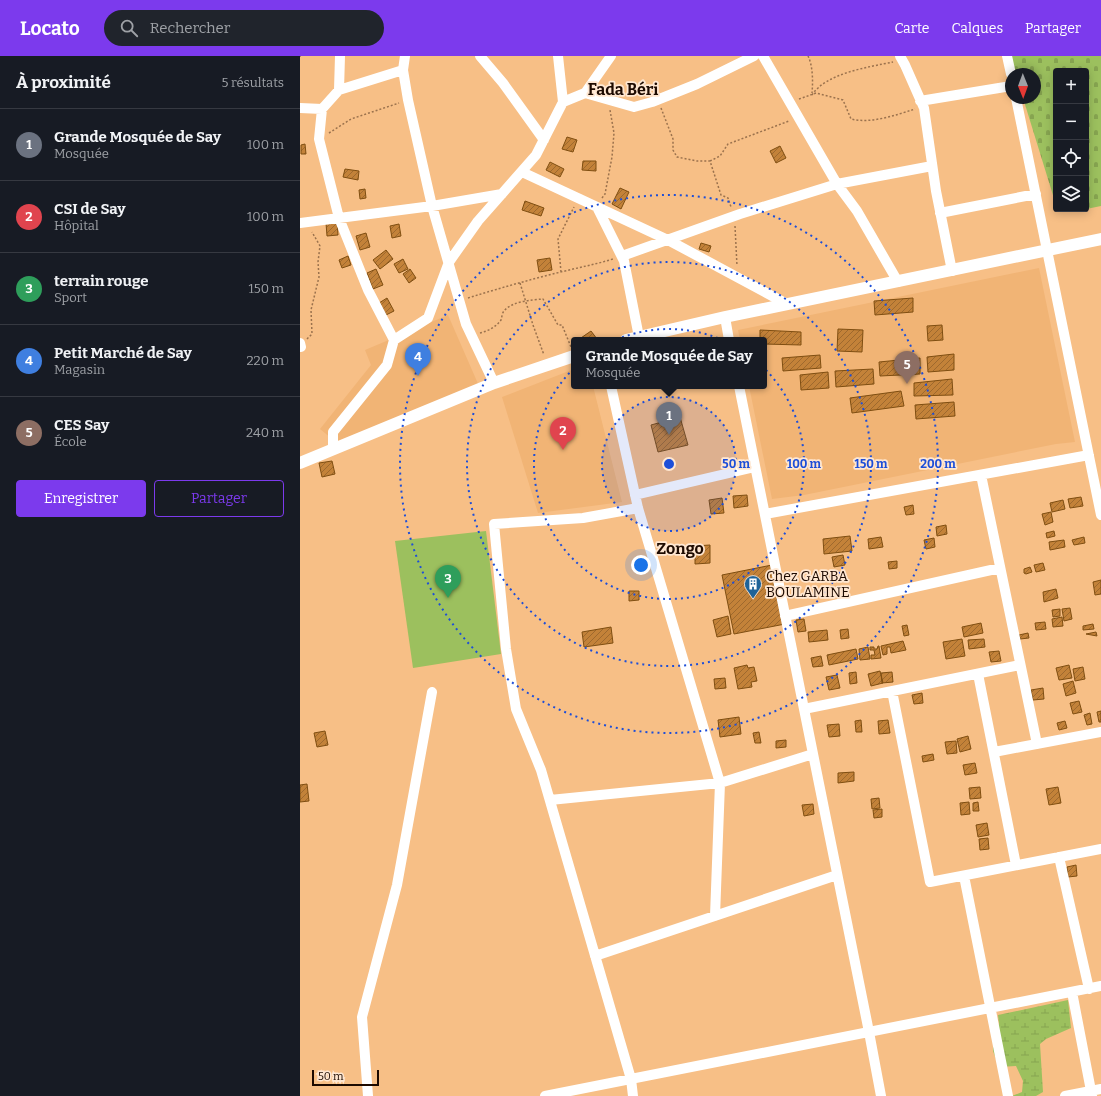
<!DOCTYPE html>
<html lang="fr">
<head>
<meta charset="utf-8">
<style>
  :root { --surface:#171b24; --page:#20242c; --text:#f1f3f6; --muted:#9ea1a6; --line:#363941; --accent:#7c3aed }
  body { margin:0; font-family:Bitter,serif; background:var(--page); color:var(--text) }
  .controls { position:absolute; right:12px; top:12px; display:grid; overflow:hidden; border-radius:4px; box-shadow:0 2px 10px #0003 }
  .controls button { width:36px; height:36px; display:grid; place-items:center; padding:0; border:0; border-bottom:1px solid var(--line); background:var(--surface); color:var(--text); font:20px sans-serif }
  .compass { position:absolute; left:705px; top:12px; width:36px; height:36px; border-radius:50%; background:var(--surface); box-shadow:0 2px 10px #0003; rotate:179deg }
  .scale { position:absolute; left:12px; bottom:10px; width:67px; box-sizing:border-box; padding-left:4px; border:2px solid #1d0a00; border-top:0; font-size:11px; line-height:14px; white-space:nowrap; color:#1d0a00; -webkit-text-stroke:3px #ffe7d1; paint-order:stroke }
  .you { position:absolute; left:341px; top:509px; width:14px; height:14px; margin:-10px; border:3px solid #fff; border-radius:50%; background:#1a73e8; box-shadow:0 0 0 6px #1a73e833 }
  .badge { display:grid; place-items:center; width:26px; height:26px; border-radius:50%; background:var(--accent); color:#fff; font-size:13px; font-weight:700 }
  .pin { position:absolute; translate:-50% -33px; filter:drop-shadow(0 1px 2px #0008) }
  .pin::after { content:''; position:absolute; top:21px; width:14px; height:12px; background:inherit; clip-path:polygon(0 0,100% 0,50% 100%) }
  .popup { position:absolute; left:271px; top:281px; width:196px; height:52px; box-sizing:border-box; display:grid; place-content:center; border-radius:4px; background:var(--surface); filter:drop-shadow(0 1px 3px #0005); font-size:13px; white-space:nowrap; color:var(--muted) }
  .popup b { font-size:15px; color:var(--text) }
  .popup::after { content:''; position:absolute; left:50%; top:100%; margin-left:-8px; border:8px solid transparent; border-top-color:var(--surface) }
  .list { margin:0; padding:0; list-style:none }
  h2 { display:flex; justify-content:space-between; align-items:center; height:52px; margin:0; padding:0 16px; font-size:17px }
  h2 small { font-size:13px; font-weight:400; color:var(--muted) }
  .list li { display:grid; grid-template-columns:26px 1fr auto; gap:12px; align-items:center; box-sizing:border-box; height:72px; padding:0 16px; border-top:1px solid var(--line) }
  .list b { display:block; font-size:15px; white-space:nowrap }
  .list p { margin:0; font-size:13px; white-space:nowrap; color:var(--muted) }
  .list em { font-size:13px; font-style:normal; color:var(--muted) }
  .actions { display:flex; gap:8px; padding:12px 16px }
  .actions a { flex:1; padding:9px 0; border:1px solid var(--accent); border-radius:4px; text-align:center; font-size:14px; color:var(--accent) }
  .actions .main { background:var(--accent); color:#fff }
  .icon { flex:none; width:22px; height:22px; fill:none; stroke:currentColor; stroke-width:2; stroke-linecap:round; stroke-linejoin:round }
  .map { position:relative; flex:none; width:801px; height:1040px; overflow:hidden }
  header { display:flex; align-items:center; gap:24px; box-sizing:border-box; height:56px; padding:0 20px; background:var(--accent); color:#fff }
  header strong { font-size:19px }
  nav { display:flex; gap:22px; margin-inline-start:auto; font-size:14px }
  .search { width:280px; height:36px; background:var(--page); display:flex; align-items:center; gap:10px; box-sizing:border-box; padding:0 14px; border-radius:22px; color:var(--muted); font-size:15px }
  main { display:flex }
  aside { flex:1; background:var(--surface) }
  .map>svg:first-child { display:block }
  .built { fill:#f1b475 }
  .wetland { fill:url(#wetland-marsh) }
  .cemetery { fill:url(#cemetery-stones) }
  .pitch { fill:#9cc05e }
  .building { fill:url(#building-hatch); stroke:#7f4e11 }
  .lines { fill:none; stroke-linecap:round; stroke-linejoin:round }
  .path { stroke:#9b724d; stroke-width:1.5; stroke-dasharray:2 2; stroke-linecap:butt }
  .minor { stroke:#fff; stroke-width:10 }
  .tertiary { stroke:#fff; stroke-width:12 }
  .ring { fill:none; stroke:#1d4ed8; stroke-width:2; stroke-dasharray:2 4 }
  .labels { text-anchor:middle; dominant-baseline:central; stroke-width:3.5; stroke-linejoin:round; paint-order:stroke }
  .poi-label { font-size:14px; fill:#1d0a00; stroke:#ffe7d1; text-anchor:start }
  .quarter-label { font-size:16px; font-weight:bold; fill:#1d0a00; stroke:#ffe7d1 }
  .centre { fill:#1d4ed8; stroke:#ffe7d1; stroke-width:2 }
  .ring-label { font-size:12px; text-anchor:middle; font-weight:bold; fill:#1d4ed8; stroke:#ffe7d1; stroke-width:3.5; stroke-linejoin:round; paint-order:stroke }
</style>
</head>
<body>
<header>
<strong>Locato</strong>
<div class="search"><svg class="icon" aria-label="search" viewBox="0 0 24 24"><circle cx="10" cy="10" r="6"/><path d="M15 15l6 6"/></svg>Rechercher</div>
<nav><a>Carte</a><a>Calques</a><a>Partager</a></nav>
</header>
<main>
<aside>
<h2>À proximité<small>5 résultats</small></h2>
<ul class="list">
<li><span class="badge" style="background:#6b7280">1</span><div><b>Grande Mosquée de Say</b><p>Mosquée</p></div><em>100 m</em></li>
<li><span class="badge" style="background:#e0444e">2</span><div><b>CSI de Say</b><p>Hôpital</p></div><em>100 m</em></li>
<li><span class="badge" style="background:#2e9e5b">3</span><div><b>terrain rouge</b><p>Sport</p></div><em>150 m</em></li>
<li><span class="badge" style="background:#3f7fe0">4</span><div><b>Petit Marché de Say</b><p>Magasin</p></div><em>220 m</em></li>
<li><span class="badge" style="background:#8d6e63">5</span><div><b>CES Say</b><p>École</p></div><em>240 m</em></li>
</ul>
<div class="actions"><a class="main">Enregistrer</a><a>Partager</a></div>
</aside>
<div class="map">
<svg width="801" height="1040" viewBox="0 0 801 1040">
  <defs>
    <pattern id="wetland-marsh" width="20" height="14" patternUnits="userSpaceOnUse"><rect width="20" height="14" fill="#9cc05e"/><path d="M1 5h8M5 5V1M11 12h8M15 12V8" fill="none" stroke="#86a450"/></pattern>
    <pattern id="cemetery-stones" width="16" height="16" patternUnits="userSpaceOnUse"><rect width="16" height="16" fill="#9cc05e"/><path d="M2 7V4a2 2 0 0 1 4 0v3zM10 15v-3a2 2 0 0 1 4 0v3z" fill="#86a450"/></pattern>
    <pattern id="building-hatch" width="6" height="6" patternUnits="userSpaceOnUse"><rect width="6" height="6" fill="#c38239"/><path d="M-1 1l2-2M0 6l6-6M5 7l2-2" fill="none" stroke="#9e692e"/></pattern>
  </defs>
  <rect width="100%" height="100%" fill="#f7bf86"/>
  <path class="built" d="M739,212L775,386L756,388L504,439L472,443L449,330H464V284H440L438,274Z
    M148,259L179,330L37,387L20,373L71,309L65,294Z
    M274,313V330H293L322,446L238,457L202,341Z"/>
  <path class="wetland" d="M768,944L771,972L746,983L740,988L743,1036L736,1040H712L722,1036L723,1025L716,1010L699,1011L693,995V983L699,968L698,959Z"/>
  <path class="cemetery" d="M710,0H801V150L772,156L765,153H786V15H756V149L723,42H735V18H715Z"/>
  <path class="pitch" d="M186,475L201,598L113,612L95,485Z"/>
  <path class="building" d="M267,81L277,84L273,96L262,93Z
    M5,88L6,98H1V89Z
    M480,90L486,102L476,107L470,95Z
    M283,105H296V115L282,114Z
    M250,106L264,113L260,121L246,114Z
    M45,113L59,115L58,124L43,121Z
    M320,132L329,136L321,153L312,148Z
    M65,133L66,142L60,143L59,134Z
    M225,145L244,152L241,160L222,154Z
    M37,166L38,179L27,180L26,167Z
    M99,168L101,180L92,182L90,170Z
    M66,177L70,191L60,194L56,180Z
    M401,187L411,190L409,196L399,193Z
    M86,194L93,203L80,213L73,204Z
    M48,200L51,209L42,212L39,204Z
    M250,202L252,214L239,216L237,204Z
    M103,203L108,213L99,217L94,208Z
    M76,213L83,229L73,233L67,217Z
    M110,213L116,222L109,227L103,218Z
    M87,242L94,255L86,259L79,247Z
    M613,242V256L575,259L574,245Z
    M642,269L643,284L628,285L627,270Z
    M538,273L563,274L562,296L537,295Z
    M460,274L501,276V289L464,288V284H460Z
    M291,275L297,283L278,284Z
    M654,298V314L628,316L627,301Z
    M520,299L521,312L483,315L482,302Z
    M620,302V318L580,320L579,306Z
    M573,313L574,328L536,331L535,315Z
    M528,316L529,332L501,334L500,319Z
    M652,323L653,339L614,340V327Z
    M601,335L604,350L552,357L550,342Z
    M654,346L655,360L616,363L615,349Z
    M380,361L388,389L358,396L351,369Z
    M32,405L35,418L22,421L19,407Z
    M447,439L448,450L434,452L433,440Z
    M781,441L783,450L770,452L768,443Z
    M422,442L424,457L411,458L409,444Z
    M763,444L765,453L752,456L750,447Z
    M613,449L614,458L606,459L604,451Z
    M751,456L753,466L745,469L742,458Z
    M646,469L647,478L637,480L636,471Z
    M754,475L755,480L747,482L746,477Z
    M550,480L552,495L524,498L523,483Z
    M581,481L583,491L569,493L568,483Z
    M784,481L785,487L774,489L772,484Z
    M634,482L635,491L626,493L624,484Z
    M764,484L765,491L750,494L749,486Z
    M410,489V507L395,508V490Z
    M543,499L545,509L534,511L532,501Z
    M597,505V512L589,513L588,506Z
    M743,507L745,514L736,516L734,509Z
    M472,509L485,568L434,578L422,519Z
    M730,511L732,516L726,518L724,517V513Z
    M801,524V538L795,539L793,526Z
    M756,533L758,542L744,546L743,536Z
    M329,535H339V544L329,545Z
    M770,552L772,563L764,565L762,553Z
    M760,553V560L753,561L752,554Z
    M428,560L431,578L417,581L413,564Z
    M762,561L763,570L753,571L752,563Z
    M504,563L506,575L498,576L496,564Z
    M745,566L746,573L736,574L735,567Z
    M681,567L683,577L664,581L662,571Z
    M793,568L794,573L783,574V570Z
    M607,569L609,579L604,580L602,570Z
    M311,571L313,587L284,591L282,576Z
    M548,573L549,582L541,583L540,574Z
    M527,574L528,584L509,586L508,576Z
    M796,576L797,580L786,578Z
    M728,577L729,582L720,583L719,579Z
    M662,583L665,600L646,603L643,586Z
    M684,583L685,591L669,593L668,584Z
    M603,585L606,594L591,597L590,591H587V598L583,599L581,590Z
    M578,590H579L581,602L571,603V599H575L574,594H570V591H574V593H577Z
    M568,591L570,603L560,604L559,593Z
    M556,593L558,603L529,609L527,599Z
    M699,595L701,605L691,606L689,596Z
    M521,600L523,610L513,611L511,602Z
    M447,609L448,612L454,611L457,625L451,626L452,631L438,633L434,612Z
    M769,609L772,622L759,624L756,612Z
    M783,611L785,623L775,625L773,613Z
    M580,615L583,627L571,630L568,618Z
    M556,616L557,627L550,628L549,617Z
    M592,616L593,626L582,627L581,617Z
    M537,619L540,632L529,634L526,621Z
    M425,622L426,632L415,633L414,623Z
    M773,625L776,637L766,640L763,628Z
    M743,632L744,643L733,644L731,634Z
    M622,637L623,647L614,648L612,639Z
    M779,645L782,656L773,658L770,647Z
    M801,655V666H799L797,656Z
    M790,657L792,668L787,669L784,659Z
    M439,661L441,678L420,681L418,664Z
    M561,664L562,676H556L555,665Z
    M588,664L590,677L579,678L578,665Z
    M765,665L767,672L759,674L757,667Z
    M539,668L540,680L529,681L527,669Z
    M25,675L28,689L17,691L14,677Z
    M459,676L461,687H455L453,677Z
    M668,680L671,693L660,696L657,683Z
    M486,684V691L476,692V685Z
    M656,685L657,697L647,698L645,686Z
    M633,698L634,704L623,706L622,700Z
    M675,707L677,717L665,719L663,709Z
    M554,716V725L538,727V717Z
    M7,728L9,745L0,746V729Z
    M680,731L681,742L670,743L669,732Z
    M758,731L761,747L749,749L746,733Z
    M579,742L580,752L572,753L571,743Z
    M669,746L670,758L661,759L660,747Z
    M678,746L679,755H673V747Z
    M513,748L514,758L504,760L502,749Z
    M582,753V761L574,762L573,754Z
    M687,767L689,779L678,781L676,769Z
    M688,782L689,793L680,794L679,783Z
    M776,809L777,820L768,821L767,811Z"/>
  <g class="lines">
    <path class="path" d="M508,0C513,10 513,26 512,37
      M0,1V0
      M512,39C526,17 569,11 593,6
      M499,43L516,37L543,44L551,63C571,68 596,59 615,53
      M361,52L373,83V94L377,101L397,105H410L421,139L428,142L431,151
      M29,77L51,63L99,47
      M410,105L420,100L428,88L489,65
      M302,142L305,138L312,101L314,77L310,54
      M435,170L437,210
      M261,216L258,183L274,151
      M220,227L233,269L244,299
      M168,242C200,232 232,223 265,215C281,211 297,208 313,203
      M180,277C188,275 196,271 201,264C202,261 202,257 204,255C212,245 232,244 243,243L258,269H262L271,291
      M7,283L12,278L11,254L19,221L18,206L20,190L12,176"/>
    <path class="minor" d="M105,0L103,14L108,44L132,150L166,268L194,327
      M180,0L203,27L244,84
      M463,0L537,128L557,155L598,226
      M600,0L605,9L624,52L636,135L652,215
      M707,0L711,18
      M39,34L40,0
      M285,37L311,0
      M716,42L801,459
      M620,45L711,30
      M263,46L285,37L334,51L352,46L397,28L454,0
      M0,52L22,53L39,34L103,14
      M22,53L19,83L39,162L68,234L94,284
      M222,116L368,184L487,248
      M297,151L324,205L339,281
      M640,157L736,138
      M0,167L132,150L202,138
      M322,200L440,158L537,128L632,110
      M425,261L429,284
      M0,287L1,291
      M311,330L338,452L420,727L415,860
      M439,330L569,976L581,1040
      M33,393V376L87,309L94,284L128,262L149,206L178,165L236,99L263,46L258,0
      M681,419L737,688
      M335,439L455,411
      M465,458L789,399
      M485,560L700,512
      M678,618L716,809
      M592,635L630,826L801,793
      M504,653L720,609
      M694,696L801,676
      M250,744L420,727L513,698
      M759,801L789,933
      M664,820L708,1040
      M295,900L537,819
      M772,936L792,1040
      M68,1040L62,961L97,829L132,636
      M245,1040L801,930
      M333,1040L331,1023L241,714L216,653L206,593L194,468L283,462L338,452
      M765,1040L801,1033"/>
    <path class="tertiary" d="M326,284L425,261L801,183
      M0,407L194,327L274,300"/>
  </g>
  <circle cx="369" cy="408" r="67" fill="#1d4ed8" fill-opacity=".12"/>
  <g class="ring">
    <circle cx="369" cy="408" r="67"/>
    <circle cx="369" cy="408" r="135"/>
    <circle cx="369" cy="408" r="202"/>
    <circle cx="369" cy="408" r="269"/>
  </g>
  <defs>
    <g id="building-pin" transform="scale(0.9)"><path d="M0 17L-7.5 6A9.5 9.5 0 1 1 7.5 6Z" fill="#1e6398" stroke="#ffe7d1"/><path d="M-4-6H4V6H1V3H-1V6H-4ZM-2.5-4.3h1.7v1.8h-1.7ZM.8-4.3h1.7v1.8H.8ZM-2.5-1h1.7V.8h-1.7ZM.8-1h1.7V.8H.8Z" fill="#fff"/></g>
  </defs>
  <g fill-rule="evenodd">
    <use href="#building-pin" x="453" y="528"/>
  </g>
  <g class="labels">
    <g class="poi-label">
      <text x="466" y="520">Chez GARBA<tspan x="466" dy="16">BOULAMINE</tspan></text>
    </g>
    <g class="quarter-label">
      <text x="323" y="33">Fada Béri</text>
      <text x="380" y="492">Zongo</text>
    </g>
  </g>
  <circle cx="369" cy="408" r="6" class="centre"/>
  <g class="ring-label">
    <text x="436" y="412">50 m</text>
    <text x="504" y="412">100 m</text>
    <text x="571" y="412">150 m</text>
    <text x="638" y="412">200 m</text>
  </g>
</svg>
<div class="controls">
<button>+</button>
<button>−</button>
<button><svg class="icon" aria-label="locate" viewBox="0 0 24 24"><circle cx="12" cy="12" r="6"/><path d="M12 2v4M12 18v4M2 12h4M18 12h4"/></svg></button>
<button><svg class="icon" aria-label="layers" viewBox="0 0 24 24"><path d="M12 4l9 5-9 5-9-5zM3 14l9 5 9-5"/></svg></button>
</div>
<svg class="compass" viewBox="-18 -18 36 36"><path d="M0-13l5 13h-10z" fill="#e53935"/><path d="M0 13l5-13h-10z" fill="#9ea1a6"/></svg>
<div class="scale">50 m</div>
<div class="you"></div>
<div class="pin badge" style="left:369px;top:379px;background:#6b7280">1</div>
<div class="popup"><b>Grande Mosquée de Say</b>Mosquée</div>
<div class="pin badge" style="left:263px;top:394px;background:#e0444e">2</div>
<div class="pin badge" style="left:148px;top:542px;background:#2e9e5b">3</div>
<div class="pin badge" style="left:118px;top:320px;background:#3f7fe0">4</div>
<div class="pin badge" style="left:607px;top:328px;background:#8d6e63">5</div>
</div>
</main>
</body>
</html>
